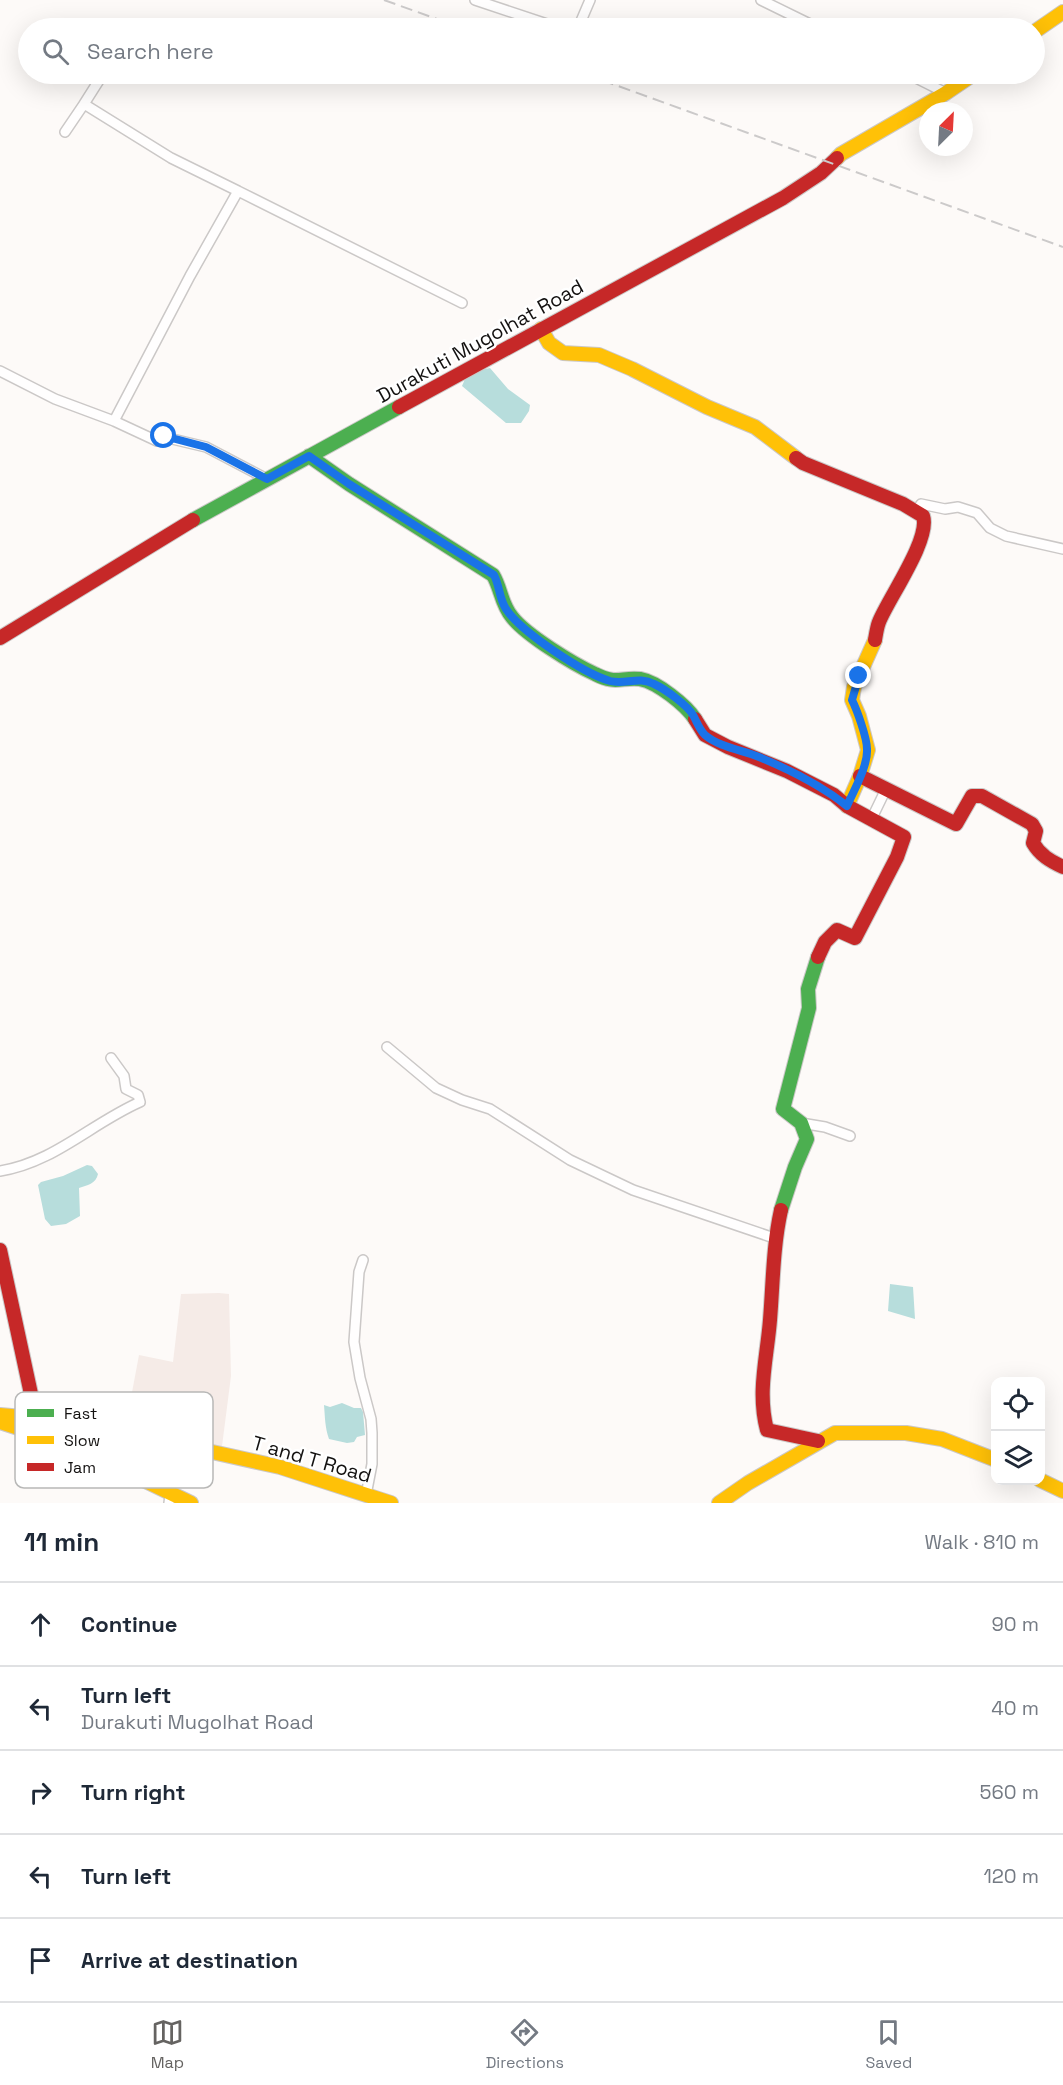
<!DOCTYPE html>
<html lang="en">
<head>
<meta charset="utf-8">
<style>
  :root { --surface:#fff; --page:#f6f6f7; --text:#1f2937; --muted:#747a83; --line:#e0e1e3; --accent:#656361 }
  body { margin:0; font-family:"Space Grotesk",sans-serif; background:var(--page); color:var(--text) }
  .controls { position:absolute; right:18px; bottom:18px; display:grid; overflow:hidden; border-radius:12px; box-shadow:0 6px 24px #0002 }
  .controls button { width:54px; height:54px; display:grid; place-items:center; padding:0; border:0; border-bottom:2px solid var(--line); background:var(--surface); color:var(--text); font:30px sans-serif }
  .compass { position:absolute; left:919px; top:102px; width:54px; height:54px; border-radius:50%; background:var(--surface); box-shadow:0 6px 24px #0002; rotate:24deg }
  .stop { position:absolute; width:18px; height:18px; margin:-14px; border:4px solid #1a73e8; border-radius:50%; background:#fff }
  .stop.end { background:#1a73e8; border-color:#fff; box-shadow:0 2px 6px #0008 }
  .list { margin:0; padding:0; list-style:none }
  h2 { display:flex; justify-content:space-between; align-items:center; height:78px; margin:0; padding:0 24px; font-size:26px }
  h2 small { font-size:20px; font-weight:400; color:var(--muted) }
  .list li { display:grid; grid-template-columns:39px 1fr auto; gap:18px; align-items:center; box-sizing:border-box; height:84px; padding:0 24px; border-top:2px solid var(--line) }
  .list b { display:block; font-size:22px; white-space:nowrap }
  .list p { margin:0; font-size:20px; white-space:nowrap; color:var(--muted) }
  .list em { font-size:20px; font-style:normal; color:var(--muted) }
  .icon { flex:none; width:33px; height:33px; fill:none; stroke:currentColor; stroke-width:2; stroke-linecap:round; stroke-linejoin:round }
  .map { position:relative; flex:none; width:1063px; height:1503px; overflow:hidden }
  .search { position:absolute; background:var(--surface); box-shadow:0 6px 24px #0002; left:18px; right:18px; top:18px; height:66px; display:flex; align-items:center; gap:15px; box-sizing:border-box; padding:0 21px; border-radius:33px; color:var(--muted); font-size:22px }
  .sheet { height:498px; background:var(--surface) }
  nav { display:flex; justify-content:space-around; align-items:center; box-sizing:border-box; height:84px; border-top:2px solid var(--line); background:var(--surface); font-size:16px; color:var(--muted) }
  nav a { display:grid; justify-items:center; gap:3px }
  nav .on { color:var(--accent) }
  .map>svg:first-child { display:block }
  .built { fill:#f5ebe7 }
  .water { fill:#b7dddc }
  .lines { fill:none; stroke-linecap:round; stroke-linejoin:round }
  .street-casing { stroke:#cbc8c7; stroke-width:12 }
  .fast-casing { stroke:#cbc8c7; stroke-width:16 }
  .slow-casing { stroke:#cbc8c7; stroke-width:16 }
  .jam-casing { stroke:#cbc8c7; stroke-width:16 }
  .street { stroke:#fffefe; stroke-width:9 }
  .fast { stroke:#4caf50; stroke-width:14 }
  .slow { stroke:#ffc107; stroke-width:14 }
  .jam { stroke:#c62828; stroke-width:14 }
  .rail { stroke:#cccaca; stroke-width:2; stroke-dasharray:12 6; stroke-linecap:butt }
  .route { stroke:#1a73e8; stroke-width:8 }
  .labels { text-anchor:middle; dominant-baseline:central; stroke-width:5; stroke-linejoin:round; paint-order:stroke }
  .street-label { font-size:20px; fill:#131110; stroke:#fff }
  .key { fill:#fff; stroke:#b8b8b7; stroke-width:1.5 }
  .key-label { font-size:16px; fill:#131110 }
</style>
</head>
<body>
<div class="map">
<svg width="1063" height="1503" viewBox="0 0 1063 1503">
  <rect width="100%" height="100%" fill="#fdfaf8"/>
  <path class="built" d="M219,1293L229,1294L231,1376L221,1454L124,1435L139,1355L173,1362L181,1294Z"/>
  <path class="water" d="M490,368L508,389L530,405L529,411L521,423H506L462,386L465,379L481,370Z
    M87,1165L92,1166L98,1174C96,1184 87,1185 79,1188L80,1216L66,1224L51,1226L45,1219L38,1185L41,1182L63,1176Z
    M890,1284L913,1287L915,1319L888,1311Z
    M342,1403L354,1408H361L363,1412L365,1435L357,1437L354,1442L347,1443L329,1439C325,1428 325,1417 324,1405L330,1407Z"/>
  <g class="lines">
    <g class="street-casing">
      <path id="street" d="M475,0L559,28
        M761,0L818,28
        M578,28L590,0
        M103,74L84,104L171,158L238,191L190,276L114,421
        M908,74L946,93
        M65,132L84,104
        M238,191L462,303
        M0,371L55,399L114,421L157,441L164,437L206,447L267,479
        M915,513L921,504L945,509L958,507L977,513L990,528L1006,536L1063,549
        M872,818L886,789
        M387,1047L436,1088L462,1100L490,1109L570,1160L633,1190L777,1239
        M801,1123L825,1127L850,1136
        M0,1171C53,1163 92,1123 140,1102L138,1095L126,1089L124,1076L111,1058
        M363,1260L359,1272L354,1342L360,1378L371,1419L372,1433V1464L366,1495
        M169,1503L176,1444"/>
    </g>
    <g class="fast-casing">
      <path id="fast" d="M309,456L349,484L493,575C501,588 501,604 512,617C526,635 573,664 595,674C616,685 621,677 640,679C657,682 686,705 695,719
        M193,520L399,407
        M781,1210L795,1167L807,1139L801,1123L783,1109L809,1008L808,989L818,957"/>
    </g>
    <g class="slow-casing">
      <path id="slow" d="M1034,32L1063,12
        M837,158L841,154L946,93L974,74
        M541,329L549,343L563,353L599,355L632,369L707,407L755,427L796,458
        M847,806L860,776L868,750L859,716L852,700L854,687L875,640
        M0,1415L34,1418L176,1444L280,1467L391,1503
        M0,1422L73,1446L191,1503
        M1040,1480L1063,1491
        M719,1503L748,1483L835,1433H906L942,1439L996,1460"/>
    </g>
    <g class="jam-casing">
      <path id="jam" d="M399,407L783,198L821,173L837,158
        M796,458L803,463L903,504L923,516C931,539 888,599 879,622C877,627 876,634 875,640
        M0,638L193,520
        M695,719L705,735L728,747L787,771L834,795L847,806L904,837L897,857L855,938L837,930L825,942L818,957
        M860,776L956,824L972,796H982L1032,824L1036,831L1033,843C1040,855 1050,861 1063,867
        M781,1210C773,1246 773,1283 770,1320C767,1358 757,1392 767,1430L818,1441
        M0,1250L31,1394L35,1426"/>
    </g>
    <use href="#street" class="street"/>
    <use href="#fast" class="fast"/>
    <use href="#slow" class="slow"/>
    <use href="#jam" class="jam"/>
    <path class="rail" d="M384,0L462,28
      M585,74L1063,247"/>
  </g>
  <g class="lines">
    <path class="route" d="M164,436L206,447L267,479L309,456L349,484L494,575C500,587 499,598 506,609C521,632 583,673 610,681C625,685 639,676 654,684C665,689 687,705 693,715C697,722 699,729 705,735C719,747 742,750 759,757C788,769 823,787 847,806C854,790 868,766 867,749C867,738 857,710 852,700L859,676"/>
  </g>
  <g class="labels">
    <g class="street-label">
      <text transform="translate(480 341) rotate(-29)">Durakuti Mugolhat Road</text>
      <text transform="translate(312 1459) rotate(16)">T and T Road</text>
    </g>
  </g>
  <rect x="15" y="1392" width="198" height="96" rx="9" class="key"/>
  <rect x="27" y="1409" width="27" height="8" fill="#4caf50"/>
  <rect x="27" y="1436" width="27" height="8" fill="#ffc107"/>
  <rect x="27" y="1463" width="27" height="8" fill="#c62828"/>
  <g class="key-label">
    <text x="64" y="1419">Fast</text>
    <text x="64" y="1446">Slow</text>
    <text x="64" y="1473">Jam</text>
  </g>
</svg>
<div class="controls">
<button><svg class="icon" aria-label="locate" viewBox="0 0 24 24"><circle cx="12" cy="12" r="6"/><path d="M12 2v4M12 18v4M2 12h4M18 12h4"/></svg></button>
<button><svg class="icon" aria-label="layers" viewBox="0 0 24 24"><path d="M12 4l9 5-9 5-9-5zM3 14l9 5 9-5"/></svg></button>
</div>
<svg class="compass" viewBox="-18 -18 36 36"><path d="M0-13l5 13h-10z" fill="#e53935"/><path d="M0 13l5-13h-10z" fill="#747a83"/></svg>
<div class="stop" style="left:164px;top:436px"></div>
<div class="stop end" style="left:859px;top:676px"></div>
<div class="search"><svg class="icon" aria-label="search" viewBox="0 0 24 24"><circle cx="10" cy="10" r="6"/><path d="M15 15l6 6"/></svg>Search here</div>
</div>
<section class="sheet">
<h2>11 min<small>Walk · 810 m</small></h2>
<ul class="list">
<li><svg class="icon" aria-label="ahead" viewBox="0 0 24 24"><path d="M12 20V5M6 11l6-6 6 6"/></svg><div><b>Continue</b></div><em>90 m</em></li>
<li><svg class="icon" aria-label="left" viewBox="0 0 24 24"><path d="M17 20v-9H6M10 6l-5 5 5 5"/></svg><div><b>Turn left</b><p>Durakuti Mugolhat Road</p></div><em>40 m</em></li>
<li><svg class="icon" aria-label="right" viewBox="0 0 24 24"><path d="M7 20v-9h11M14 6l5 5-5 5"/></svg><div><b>Turn right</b></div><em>560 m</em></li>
<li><svg class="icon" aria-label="left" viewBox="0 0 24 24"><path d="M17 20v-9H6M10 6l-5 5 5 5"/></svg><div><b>Turn left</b></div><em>120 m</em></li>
<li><svg class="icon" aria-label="arrive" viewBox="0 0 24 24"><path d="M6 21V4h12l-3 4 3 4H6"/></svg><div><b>Arrive at destination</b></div></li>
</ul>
</section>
<nav>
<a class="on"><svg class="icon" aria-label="map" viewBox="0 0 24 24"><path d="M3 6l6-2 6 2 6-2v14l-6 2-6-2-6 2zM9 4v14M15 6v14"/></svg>Map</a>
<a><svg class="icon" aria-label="directions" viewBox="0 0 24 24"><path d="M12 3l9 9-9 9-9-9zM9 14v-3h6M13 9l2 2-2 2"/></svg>Directions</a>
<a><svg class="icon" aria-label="saved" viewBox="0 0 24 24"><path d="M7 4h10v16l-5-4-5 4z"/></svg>Saved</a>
</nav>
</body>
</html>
